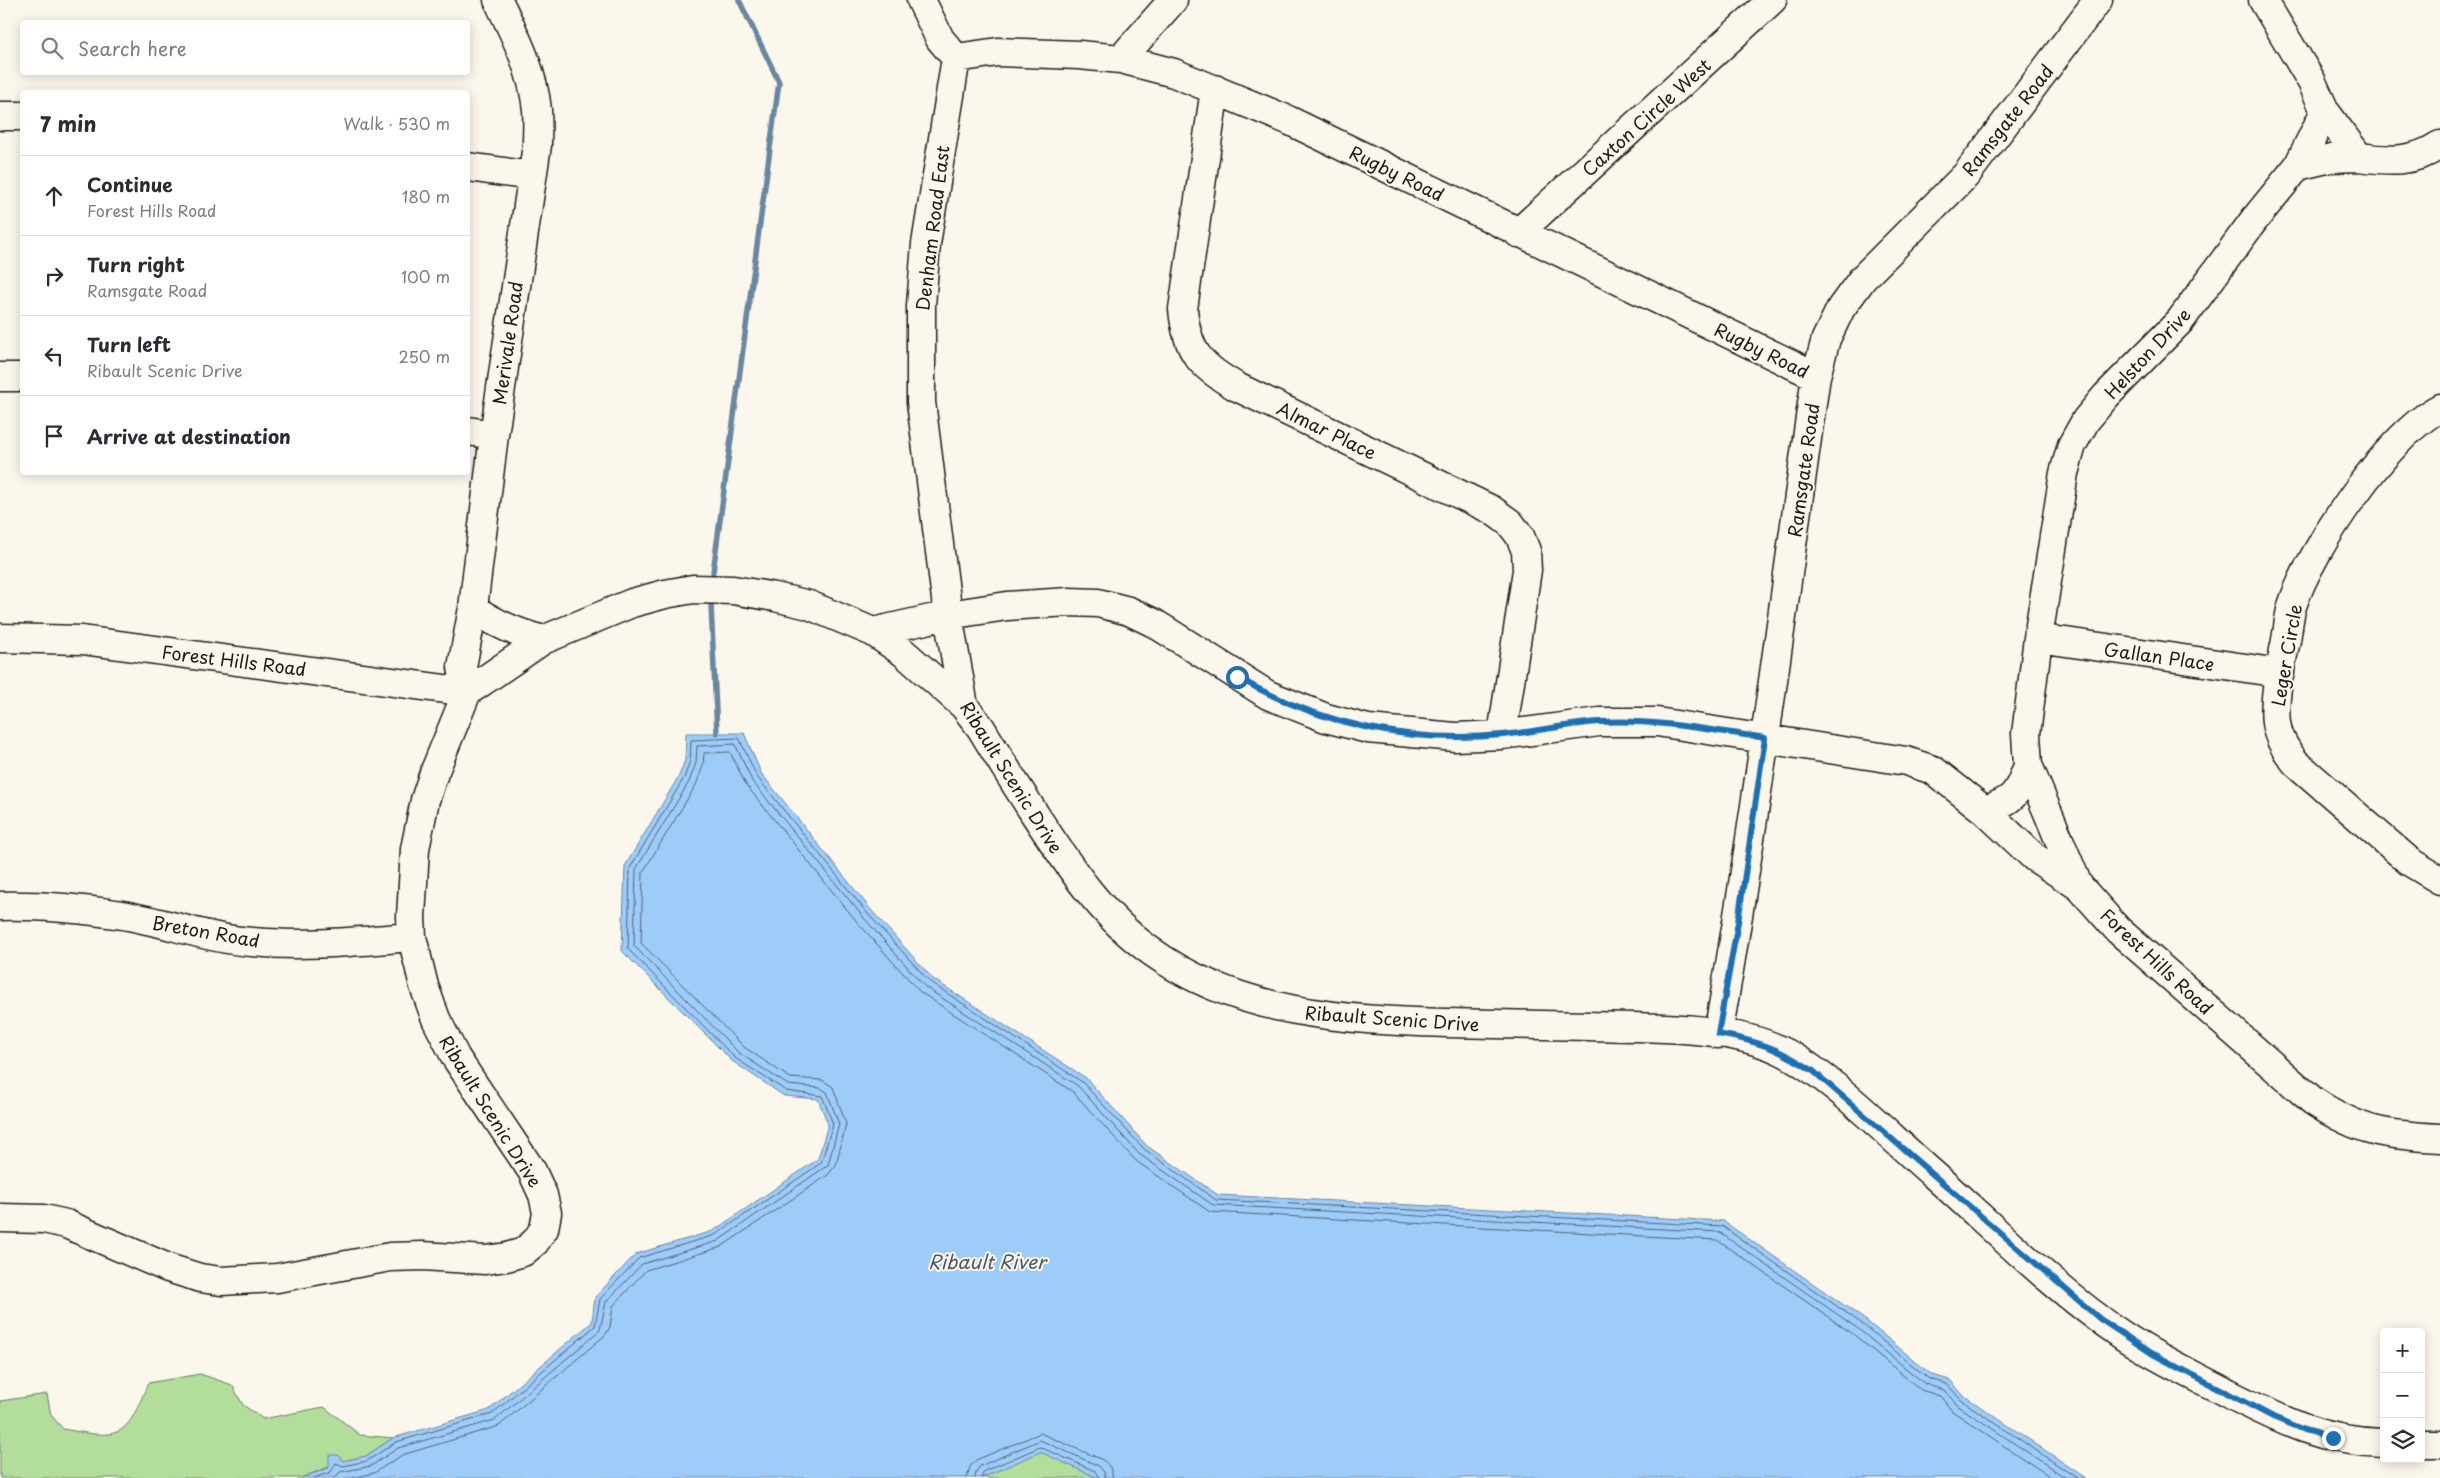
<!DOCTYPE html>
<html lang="en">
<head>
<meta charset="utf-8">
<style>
  :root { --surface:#fff; --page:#f7f7f7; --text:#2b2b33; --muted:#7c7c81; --line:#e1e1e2 }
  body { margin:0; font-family:"Playpen Sans",sans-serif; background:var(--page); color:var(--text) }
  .controls { position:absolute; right:15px; bottom:15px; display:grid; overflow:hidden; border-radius:5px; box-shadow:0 2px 12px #0003 }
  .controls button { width:45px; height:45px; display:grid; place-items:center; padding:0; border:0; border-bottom:1px solid var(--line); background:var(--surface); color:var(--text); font:25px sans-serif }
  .stop { position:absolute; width:15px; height:15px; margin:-11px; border:4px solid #1f6fb2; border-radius:50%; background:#fff }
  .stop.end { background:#1f6fb2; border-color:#fff; box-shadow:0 1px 5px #0008 }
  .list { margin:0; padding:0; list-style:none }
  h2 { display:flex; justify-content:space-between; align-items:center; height:65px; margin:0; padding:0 20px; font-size:21px }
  h2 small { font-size:16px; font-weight:400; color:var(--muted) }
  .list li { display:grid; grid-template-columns:32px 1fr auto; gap:15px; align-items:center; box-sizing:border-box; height:80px; padding:0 20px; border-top:1px solid var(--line) }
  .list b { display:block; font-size:19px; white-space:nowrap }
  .list p { margin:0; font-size:16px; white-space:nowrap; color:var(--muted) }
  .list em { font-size:16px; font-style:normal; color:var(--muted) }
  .icon { flex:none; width:28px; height:28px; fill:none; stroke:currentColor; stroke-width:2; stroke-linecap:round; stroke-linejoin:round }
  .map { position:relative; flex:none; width:2440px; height:1478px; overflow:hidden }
  .search { position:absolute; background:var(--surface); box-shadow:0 2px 12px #0003; left:20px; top:20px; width:450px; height:55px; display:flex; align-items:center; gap:12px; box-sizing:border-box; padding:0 18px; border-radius:5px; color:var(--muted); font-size:19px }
  .panel { position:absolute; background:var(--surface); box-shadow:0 2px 12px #0003; left:20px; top:90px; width:450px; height:385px; border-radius:5px }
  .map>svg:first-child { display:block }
  .green { fill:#b2dd9b; stroke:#677c5c }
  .water { fill:#9eccf9; stroke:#6a86a1 }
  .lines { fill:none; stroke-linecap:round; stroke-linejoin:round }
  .shore { stroke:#506274; stroke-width:1 }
  .stream { stroke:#6a86a1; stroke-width:5.5 }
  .minor-casing { stroke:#1c1c1c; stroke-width:31 }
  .minor { stroke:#fbf7ec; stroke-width:28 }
  .route { stroke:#1f6fb2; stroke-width:6 }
  .labels { text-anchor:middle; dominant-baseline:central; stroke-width:4; stroke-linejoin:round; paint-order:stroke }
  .street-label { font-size:18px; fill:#1c1c1c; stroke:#fbf7ec }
  .water-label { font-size:19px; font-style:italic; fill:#4a5a69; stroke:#fbf7ec }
</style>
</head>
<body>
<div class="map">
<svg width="2440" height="1478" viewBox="0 0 2440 1478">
  <rect width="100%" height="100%" fill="#fbf7ec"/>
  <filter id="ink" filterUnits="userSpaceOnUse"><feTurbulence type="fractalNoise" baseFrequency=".02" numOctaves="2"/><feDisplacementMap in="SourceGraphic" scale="10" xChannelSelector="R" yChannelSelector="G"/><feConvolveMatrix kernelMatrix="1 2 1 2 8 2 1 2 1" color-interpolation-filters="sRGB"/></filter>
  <g filter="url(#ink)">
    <path class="green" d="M200,1374L232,1385L243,1405L263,1419L324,1407L360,1435L393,1438L366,1456L343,1461L301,1478H0V1401L47,1394L51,1415L63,1429C122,1440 126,1438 148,1383Z
      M1040,1451L1098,1478H981Z"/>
    <path class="water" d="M686,733H744L761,773L872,911L933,979L1086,1078L1147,1146L1218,1195L1723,1221L1864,1319L1932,1375L1950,1380L1963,1395L2086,1478H1098L1040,1452L981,1478H301L329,1468V1455H338L343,1461L366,1456L393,1438L489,1410L592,1322L595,1297L636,1254L713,1231L818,1159L828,1124L818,1099L784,1096L732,1061L622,951L625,866L679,776L685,760Z"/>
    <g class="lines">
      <path class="shore" d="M314,1478L331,1472L336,1463L343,1466L367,1461L396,1442L492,1414L595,1326L600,1299L639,1258L715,1235L821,1163L833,1124L822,1096L786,1091L735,1058L628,949L630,868L684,778L690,761L691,740L739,738L757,777L868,914L930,982L1082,1082L1144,1149L1216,1200L1722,1226L1861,1323L1929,1379L1947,1384L1961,1400L2077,1478
        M334,1478L340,1472L371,1466L398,1448L495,1420L600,1330L606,1302L642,1264L718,1241L828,1165L839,1124L827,1092L820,1088L788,1085L739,1053L634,946L636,869L689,782L696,763L697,746L735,744L752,781L864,918L925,987L1078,1086L1139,1154L1213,1205L1719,1232L1857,1328L1925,1384L1944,1390L1957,1405L2066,1478
        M353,1478L374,1473L402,1455L499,1426L605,1335L610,1327L613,1306L646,1270L721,1247L828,1175L836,1165L846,1124L833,1087L822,1080L790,1078L744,1047L641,943L643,872L696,785L703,766L704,753L730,752L746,785L858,923L920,992L1073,1092L1136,1161L1210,1212L1717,1240L1853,1334L1921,1390L1940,1396L1952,1411L2052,1478
        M967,1478L970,1467L976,1460L1040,1433L1103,1460L1110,1467L1113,1478
        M975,1478L976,1472L980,1466L1040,1440L1099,1466L1104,1472L1105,1478
        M981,1478L984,1471L1040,1447L1095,1471L1099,1478"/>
      <path class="stream" d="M713,572L779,82L739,0
        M711,605L717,733"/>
      <g class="minor-casing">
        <path id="minor" d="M921,0L940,39L956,58L926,244L921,305V402L948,615L964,706L981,728C998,757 1016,785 1034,813C1068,865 1101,916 1152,952C1239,1014 1344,1020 1447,1023C1494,1024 1542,1025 1589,1026C1650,1028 1731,1024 1786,1053C1836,1080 1890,1137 1934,1175C1996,1230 2056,1291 2125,1337C2157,1358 2193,1375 2227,1393C2280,1420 2323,1442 2384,1443
          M2263,0L2312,82L2325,111L2359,157C2390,161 2413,163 2440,145
          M956,58L998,52L1079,55L1121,59L1174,73L1288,120L1816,376
          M1121,59L1173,0
          M1215,89L1183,309C1187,352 1200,366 1237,387L1492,510L1510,523L1520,536L1526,551L1527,570L1502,735
          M0,116H22
          M2298,166L2331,158L2359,157
          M468,167L532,176
          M1518,233L1772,0
          M0,377H22
          M2440,408C2388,434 2310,550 2292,606C2289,616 2288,629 2286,640C2281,666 2273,696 2276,723C2278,738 2286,751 2296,763L2410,862L2440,880
          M468,431L494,435
          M473,608C495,624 516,633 543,640
          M873,632L904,653L964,706
          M0,638L82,640L467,692L462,667L473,608L494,435L537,145C537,134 538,121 537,110C533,70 515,35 498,0
          M2038,638L2280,673
          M2028,765L2026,734L2038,638L2064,473L2072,445L2086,420L2106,396L2180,321L2254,220L2298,166L2325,111
          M1984,810L2034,857L2080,887
          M0,906C40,905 82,909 122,915C166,922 208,939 252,942C306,947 359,941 412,937
          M1718,1034C1757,815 1784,595 1816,376L1826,339L1841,308L1863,278L1966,175L2098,0
          M0,1218L44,1219L66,1224L168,1268L200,1278L221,1281L277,1278L390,1257L423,1256L485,1260L507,1257L523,1252L535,1242L544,1229L547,1213L543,1195L532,1171L456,1058L436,1019L424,986L412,937L411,917L415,849L425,800L434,773L467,692L543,640L632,603L665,594L693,589L733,590L775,597L809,605L873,632L948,615L1007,606L1069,602L1098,603L1129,611L1154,623L1268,695L1326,718L1368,729L1455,737L1502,735L1599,722H1657L1906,761L1933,770L1984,810C2014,801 2018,794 2028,765L2078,885L2118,930L2313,1101C2360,1132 2385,1135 2440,1138
          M2421,1444H2440"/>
      </g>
      <use href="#minor" class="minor"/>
    </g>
  </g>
  <g class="lines" filter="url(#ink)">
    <path class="route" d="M1237,677C1317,724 1409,744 1502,735C1535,732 1567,724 1600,722C1655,719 1710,730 1765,738L1738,922L1718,1034C1757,1041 1778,1048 1812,1070L2100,1319L2153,1354L2273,1417L2304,1430L2333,1438"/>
  </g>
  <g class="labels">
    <g class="street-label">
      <text transform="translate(1646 117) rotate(-42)">Caxton Circle West</text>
      <text transform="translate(2007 120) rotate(-52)">Ramsgate Road</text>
      <text transform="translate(1397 173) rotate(26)">Rugby Road</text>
      <text transform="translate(932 228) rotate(-83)">Denham Road East</text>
      <text transform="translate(507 343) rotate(-82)">Merivale Road</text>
      <text transform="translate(1762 350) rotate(26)">Rugby Road</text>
      <text transform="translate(2147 353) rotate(-47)">Helston Drive</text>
      <text transform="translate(1327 430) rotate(26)">Almar Place</text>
      <text transform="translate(1803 470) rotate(-82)">Ramsgate Road</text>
      <text transform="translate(2286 655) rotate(-80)">Leger Circle</text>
      <text transform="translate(2159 656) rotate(8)">Gallan Place</text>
      <text transform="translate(234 660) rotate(7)">Forest Hills Road</text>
      <text transform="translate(1012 777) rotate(58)">Ribault Scenic Drive</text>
      <text transform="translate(206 931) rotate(10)">Breton Road</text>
      <text transform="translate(2157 961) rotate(43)">Forest Hills Road</text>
      <text transform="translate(1392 1018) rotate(4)">Ribault Scenic Drive</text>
      <text transform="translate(491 1111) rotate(58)">Ribault Scenic Drive</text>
    </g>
    <g class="water-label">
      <text x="987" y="1261">Ribault River</text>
    </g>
  </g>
</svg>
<div class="controls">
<button>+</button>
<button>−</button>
<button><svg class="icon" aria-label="layers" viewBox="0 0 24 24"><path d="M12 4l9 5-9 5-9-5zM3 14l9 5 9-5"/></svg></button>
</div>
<div class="stop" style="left:1237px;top:677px"></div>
<div class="stop end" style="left:2333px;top:1438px"></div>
<div class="search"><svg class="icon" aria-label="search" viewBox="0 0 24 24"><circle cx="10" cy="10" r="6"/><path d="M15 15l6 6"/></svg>Search here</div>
<section class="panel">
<h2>7 min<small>Walk · 530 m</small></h2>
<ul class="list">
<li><svg class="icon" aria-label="ahead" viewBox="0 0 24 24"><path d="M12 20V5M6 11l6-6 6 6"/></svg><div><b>Continue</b><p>Forest Hills Road</p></div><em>180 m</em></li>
<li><svg class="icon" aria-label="right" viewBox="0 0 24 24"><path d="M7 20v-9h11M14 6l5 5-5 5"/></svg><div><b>Turn right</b><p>Ramsgate Road</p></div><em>100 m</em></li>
<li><svg class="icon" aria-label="left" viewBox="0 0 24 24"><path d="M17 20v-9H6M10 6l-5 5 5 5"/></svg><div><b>Turn left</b><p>Ribault Scenic Drive</p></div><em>250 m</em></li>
<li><svg class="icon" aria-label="arrive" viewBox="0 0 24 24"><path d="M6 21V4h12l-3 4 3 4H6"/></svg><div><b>Arrive at destination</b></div></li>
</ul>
</section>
</div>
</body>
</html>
